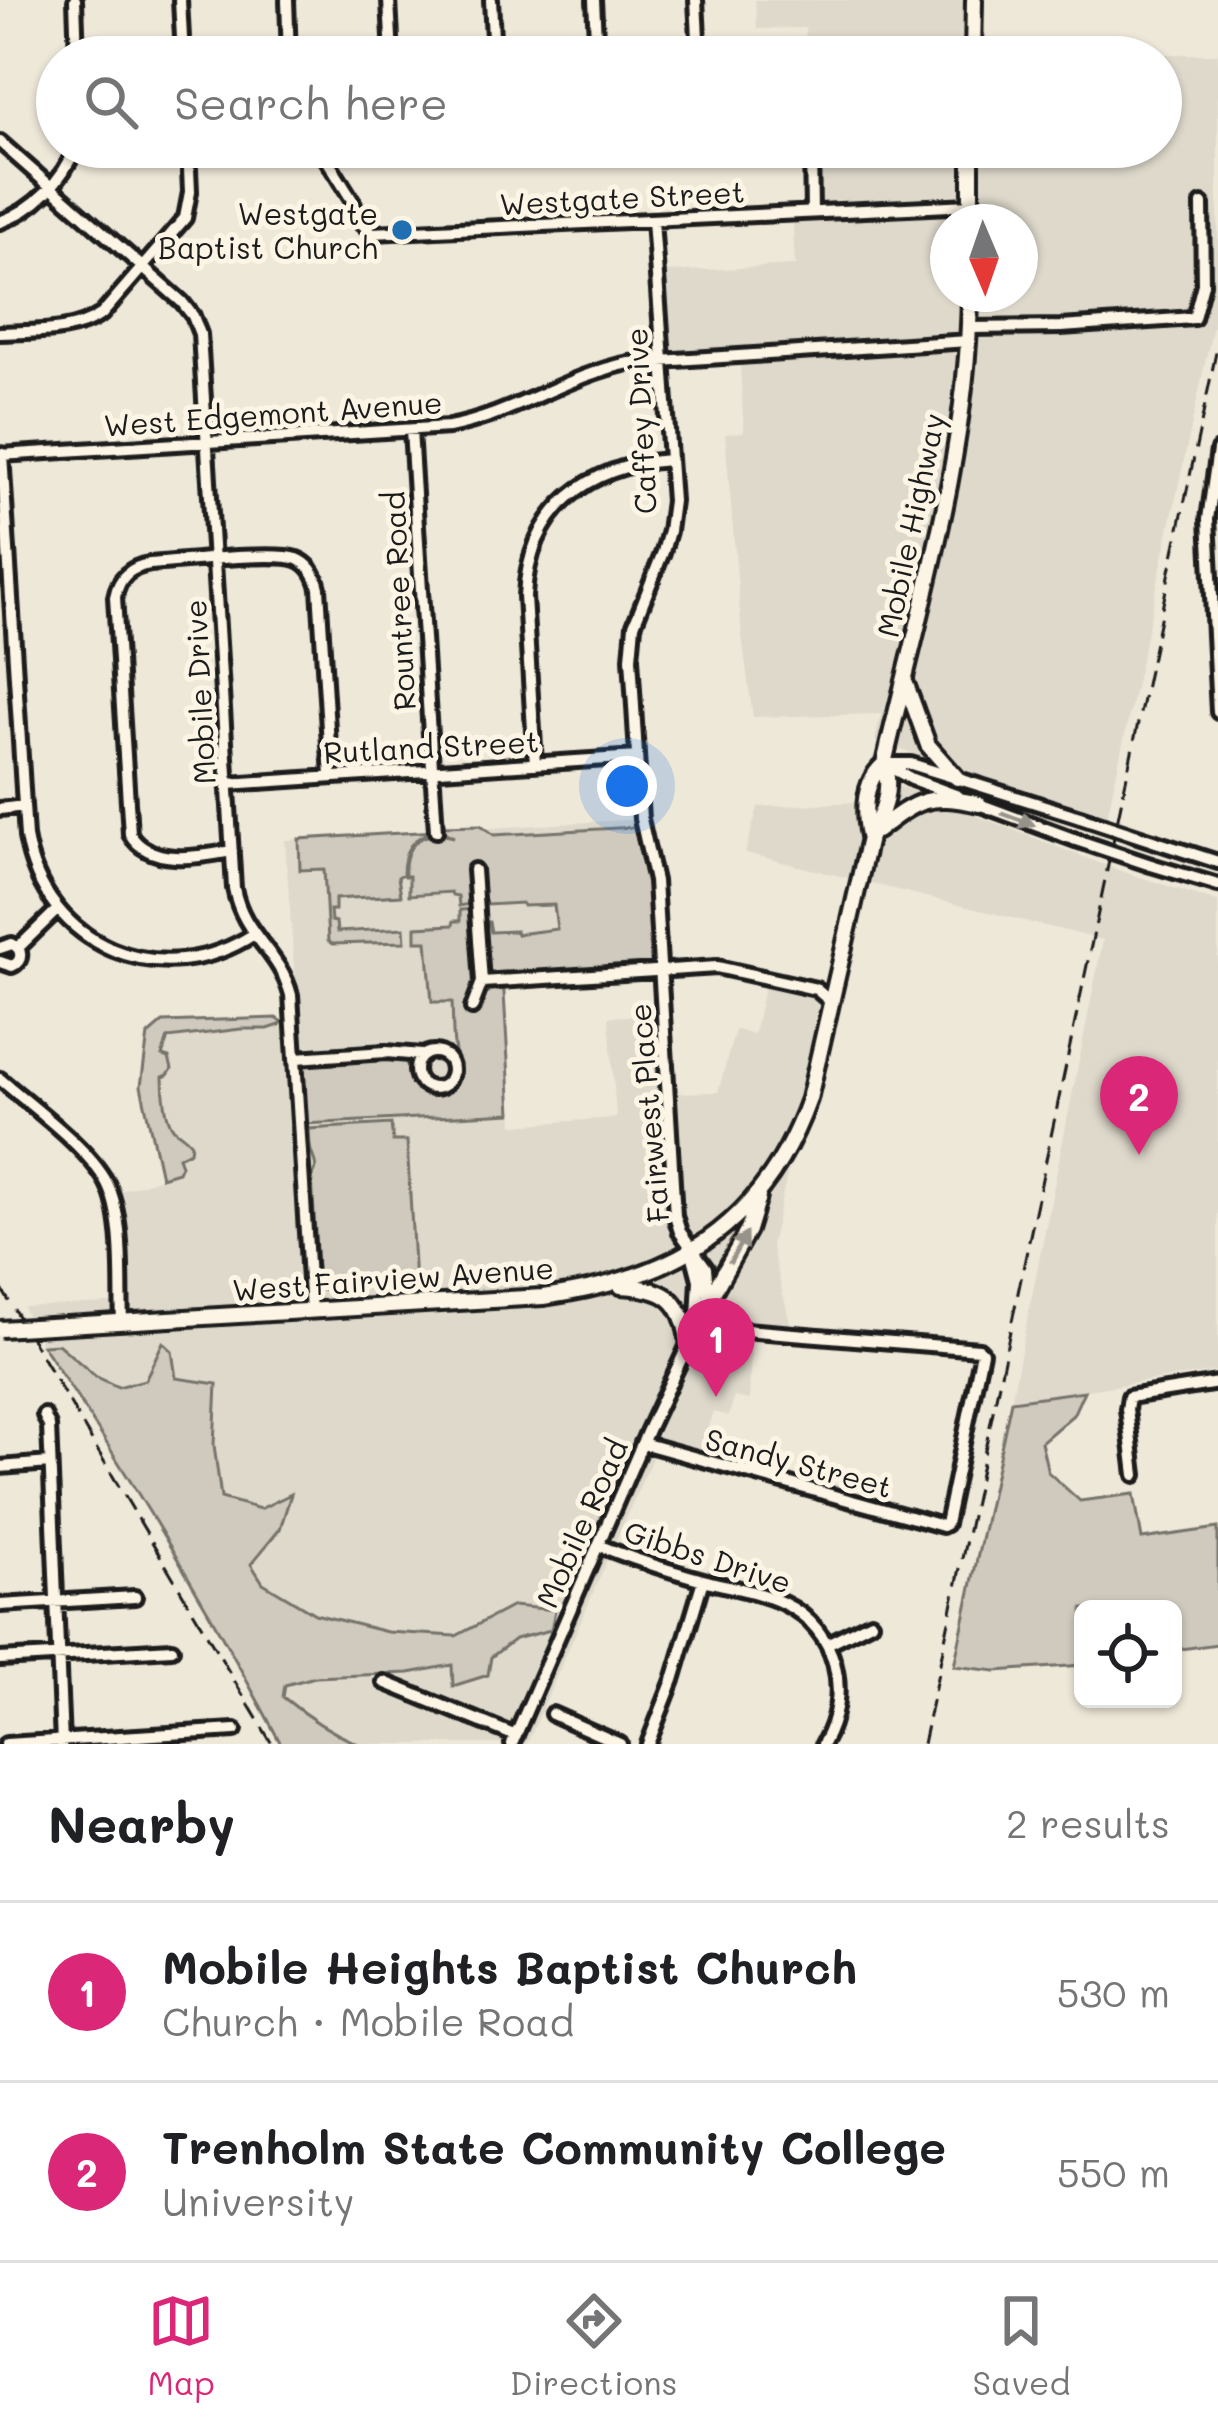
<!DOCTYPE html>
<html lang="en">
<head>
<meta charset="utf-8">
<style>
  :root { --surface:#fff; --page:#f6f6f6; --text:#202124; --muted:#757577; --line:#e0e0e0; --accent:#db2777 }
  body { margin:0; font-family:Mali,sans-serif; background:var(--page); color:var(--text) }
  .controls { position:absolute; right:36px; bottom:36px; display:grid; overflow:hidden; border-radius:18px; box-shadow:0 3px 9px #0004 }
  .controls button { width:108px; height:108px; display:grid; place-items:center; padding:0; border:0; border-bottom:3px solid var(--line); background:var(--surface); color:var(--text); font:60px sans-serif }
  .compass { position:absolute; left:930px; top:204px; width:108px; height:108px; border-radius:50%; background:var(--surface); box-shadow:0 3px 9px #0004; rotate:178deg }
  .you { position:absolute; left:627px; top:786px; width:42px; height:42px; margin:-30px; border:9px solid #fff; border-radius:50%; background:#1a73e8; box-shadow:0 0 0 18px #1a73e833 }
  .badge { display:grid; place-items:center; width:78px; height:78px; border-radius:50%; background:var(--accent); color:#fff; font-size:39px; font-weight:700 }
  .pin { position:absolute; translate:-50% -99px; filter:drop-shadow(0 3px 6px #0008) }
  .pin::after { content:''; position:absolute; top:63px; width:42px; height:36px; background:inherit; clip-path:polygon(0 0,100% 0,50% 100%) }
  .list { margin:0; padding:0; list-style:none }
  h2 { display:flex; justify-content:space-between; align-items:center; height:156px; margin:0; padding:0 48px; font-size:51px }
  h2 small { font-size:39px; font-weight:400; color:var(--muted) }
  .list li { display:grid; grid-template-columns:78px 1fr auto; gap:36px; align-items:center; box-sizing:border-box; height:180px; padding:0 48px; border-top:3px solid var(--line) }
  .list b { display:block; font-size:45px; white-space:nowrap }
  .list p { margin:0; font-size:39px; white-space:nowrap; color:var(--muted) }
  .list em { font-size:39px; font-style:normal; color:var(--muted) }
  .icon { flex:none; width:66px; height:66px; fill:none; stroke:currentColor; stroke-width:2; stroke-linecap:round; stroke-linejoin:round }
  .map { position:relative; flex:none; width:1218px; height:1744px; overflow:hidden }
  .search { position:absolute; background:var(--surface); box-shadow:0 3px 9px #0004; left:36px; right:36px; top:36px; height:132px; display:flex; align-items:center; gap:30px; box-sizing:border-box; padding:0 42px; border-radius:66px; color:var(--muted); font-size:45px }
  .sheet { height:516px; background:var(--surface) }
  nav { display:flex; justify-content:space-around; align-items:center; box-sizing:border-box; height:168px; border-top:3px solid var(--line); background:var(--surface); font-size:33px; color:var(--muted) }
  nav a { display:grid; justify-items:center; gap:6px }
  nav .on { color:var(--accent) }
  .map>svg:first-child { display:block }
  .built { fill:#ded9cb; fill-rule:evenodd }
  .green { fill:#cfcabd; stroke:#76736c; stroke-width:3 }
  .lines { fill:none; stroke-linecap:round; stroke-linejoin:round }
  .minor-casing { stroke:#1c1c1c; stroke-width:20 }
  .major-casing { stroke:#1c1c1c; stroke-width:22 }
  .minor { stroke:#fcf5e5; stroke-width:10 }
  .major { stroke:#fcf5e5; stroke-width:14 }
  .rail { stroke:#1c1c1c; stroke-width:3; stroke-dasharray:18 9; stroke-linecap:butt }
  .minor-bridge-casing { stroke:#1c1c1c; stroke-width:20; stroke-linecap:butt }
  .major-bridge-casing { stroke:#1c1c1c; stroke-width:22; stroke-linecap:butt }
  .minor-bridge { stroke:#fcf5e5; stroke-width:10 }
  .major-bridge { stroke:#fcf5e5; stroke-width:14 }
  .oneway { fill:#97938b }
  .poi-dot { fill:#1f6fb2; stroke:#fcf5e5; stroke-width:4.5 }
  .labels { text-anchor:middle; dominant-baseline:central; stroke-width:10; stroke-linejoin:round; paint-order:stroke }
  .street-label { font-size:30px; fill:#1c1c1c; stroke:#fcf5e5 }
  .poi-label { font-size:30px; fill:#1c1c1c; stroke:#fcf5e5; text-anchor:end }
</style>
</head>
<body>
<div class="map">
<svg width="1218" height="1744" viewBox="0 0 1218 1744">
  <rect width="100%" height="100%" fill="#eee8d9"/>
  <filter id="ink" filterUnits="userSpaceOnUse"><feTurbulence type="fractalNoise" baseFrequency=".00833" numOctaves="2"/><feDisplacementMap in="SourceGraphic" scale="24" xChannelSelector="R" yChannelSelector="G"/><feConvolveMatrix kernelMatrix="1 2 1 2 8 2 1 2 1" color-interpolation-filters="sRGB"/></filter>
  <g filter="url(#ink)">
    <path class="built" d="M755,0H984L983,55L1218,54V303L1107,817L875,741L881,714L753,717L742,637L725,434L744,432L739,349L671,352L667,272L795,265L792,207L805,205V147H1161V57H805V28L757,29ZM948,222H1020V294H948Z
      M867,774L1118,870L1218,902V1371L1011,1401L1103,940L745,853L758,807L859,802Z
      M641,819L660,970L503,981L513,1125L616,1118L609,1017L667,1014L673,1093L718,1092L735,1030L754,1034L768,970L845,986L813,1107L791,1158L771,1245L791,1327L752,1325L749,1400L734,1397L729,1416L714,1412L698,1454L659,1442L527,1744H358L336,1735L305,1715L283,1697L285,1685L315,1677L409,1673L453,1665V1685L515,1639L551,1630L513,1606L456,1636L387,1632L315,1614L263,1583L251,1564L280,1529L290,1495L260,1509L221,1498L214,1445L217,1384L175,1378L172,1351L145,1380L118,1387L95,1376L59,1344L42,1345L23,1307L128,1302L118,1192L168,1176L178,1157L190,1151L186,1135L175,1130L166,1119V1095L162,1086L163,1076L168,1075L162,1056L168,1037L298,1024L285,840Z"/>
    <path class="green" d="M481,825L494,835L634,827L649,893L656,962L653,966L503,976L511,1113L305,1124L304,1064L402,1058C412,1067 410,1083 423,1090C438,1098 459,1089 460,1071C461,1058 458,1064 455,1052C452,1037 453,1018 452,1002H432L427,941H416V927L453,925L454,921H460V910L480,909V922H489L491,932L516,931L517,934L557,929L554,905L523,906L522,903L486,905L485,901L459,906L458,896L452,895L451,892L409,895V876H405C403,842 423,829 454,837L442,831V826Z
      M436,831C412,836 403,850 403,874L398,877L401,895L335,899V910H330L331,921L336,922L337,932L404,928L405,942L332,944L328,941L324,869L300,870L299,839Z
      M276,1018L282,1022L280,1025L268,1029H241L168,1038L162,1056L169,1058L172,1069L168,1075L163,1077C163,1089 165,1122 175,1130C180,1134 187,1138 191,1144L190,1151L178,1157L181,1165L178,1172L161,1177L141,1086L148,1035L163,1022Z
      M391,1124L393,1141H407L415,1283L318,1290L312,1176C319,1164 314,1162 311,1151C309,1144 310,1136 309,1129Z
      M163,1342L172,1351L176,1378L217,1384L214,1445L221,1498L260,1509L291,1494L280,1529L251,1564L263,1583L315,1614L387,1632L456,1636L513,1606L555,1610L551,1630L515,1639L491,1657L488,1675L453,1686L452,1665L409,1673L315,1677L285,1685L283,1697C307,1717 330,1732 358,1744H281C209,1608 129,1473 42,1345L58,1344L95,1376L118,1387L145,1380Z
      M1084,1391L1073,1415L1041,1442L1048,1472L1080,1501L1134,1494L1142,1539L1218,1528V1644L1173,1650V1609H1083V1665L996,1671L954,1666L1011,1401Z"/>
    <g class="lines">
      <g class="minor-casing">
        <path id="minor" d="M75,0L77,57
          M180,0L183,57
          M287,0L289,57
          M389,0L392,57
          M491,0L494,57
          M594,0L597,57
          M696,0L699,57
          M0,142L182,302L193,316L200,334L234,888C243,936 279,950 291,995L311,1311
          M319,147L352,200L361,223L372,233L971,205
          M811,147L812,212
          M0,222C34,210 63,180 76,147
          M969,328L1061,327L1194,318L1203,284L1202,204
          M0,333C34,331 73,334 102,314L185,218L190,192L188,147
          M411,430L436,831
          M1218,450L1208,519L1218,712
          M2,454L26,837C45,947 162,995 254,934
          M0,455L449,427C513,415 566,376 629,363L969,341
          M535,764L525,596C529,509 588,465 670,460
          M884,764L912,779L958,796
          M888,764H911L1080,817
          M228,784L637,757
          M976,803L1076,840
          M0,809L24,806
          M1156,842L1218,862
          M232,851C199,857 150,867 130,834L115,597C119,577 130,567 150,564C179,562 275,551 297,559C310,564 316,575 319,588L331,776
          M1151,865L1218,885
          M0,948L12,944C23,949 23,961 12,966L0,962
          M18,948L58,909
          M482,982L717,967L816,989L831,1002
          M472,1008L482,982L474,870
          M416 1070a18 18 0 1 1 36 0a18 18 0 1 1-36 0Z
          M296,1058L386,1052L422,1055
          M0,1079C31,1106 88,1147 107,1183C125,1219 120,1281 122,1322
          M692,1253L699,1280L697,1318
          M44,1415L49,1426L62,1744
          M642,1443L921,1520L942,1526L946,1524L980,1362L982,1352L979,1349L695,1326
          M0,1467L50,1463
          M1135,1475L1127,1409L1129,1397L1218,1383
          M598,1545C632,1559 667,1570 703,1580C729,1587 758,1591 783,1603C838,1629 852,1693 823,1744
          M0,1605L135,1597
          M829,1643L871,1622
          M0,1659L172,1649
          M384,1682L516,1736
          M552,1714L620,1744
          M6,1744L235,1730
          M512,1744L648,1430L709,1300L706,1268L680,1232L675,1216L655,881L641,819L631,658L634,625L663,552L669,531L673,501L653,220
          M648,1744L673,1680L703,1580"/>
      </g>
      <g class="major-casing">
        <path id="major" d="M973,57L974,0
          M971,222V147
          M906,684L928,745L957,778
          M877,831C918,799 928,793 979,804
          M868,836C863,811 863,782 884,764
          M621,1286C663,1288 682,1297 688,1340
          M709,1300L748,1230L758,1197
          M50,1326L543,1297C673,1279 763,1228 809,1099L869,838C882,815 893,790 884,764C920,608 968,456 970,294"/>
      </g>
      <use href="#minor" class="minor"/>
      <use href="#major" class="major"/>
      <path class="rail" d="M0,1286L272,1744
        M923,1744L1218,343"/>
      <g class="minor-bridge-casing">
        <path id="minor-bridge" d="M1080,817L1156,842
          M1076,840L1151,865"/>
      </g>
      <g class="major-bridge-casing">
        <path id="major-bridge" d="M0,1329L50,1326"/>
      </g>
      <use href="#minor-bridge" class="minor-bridge"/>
      <use href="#major-bridge" class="major-bridge"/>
    </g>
    <defs><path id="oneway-solid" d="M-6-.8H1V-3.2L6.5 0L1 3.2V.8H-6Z" transform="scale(3)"/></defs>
    <g class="oneway">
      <use href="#oneway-solid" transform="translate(1018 819) rotate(20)"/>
      <use href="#oneway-solid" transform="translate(738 1248) rotate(-61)"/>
    </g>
  </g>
  <circle class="poi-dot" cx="402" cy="230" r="12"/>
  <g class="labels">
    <g class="street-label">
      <text transform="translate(622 197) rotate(-3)">Westgate Street</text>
      <text transform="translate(273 413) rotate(-4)">West Edgemont Avenue</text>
      <text transform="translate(640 421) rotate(-93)">Caffey Drive</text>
      <text transform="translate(910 525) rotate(-78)">Mobile Highway</text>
      <text transform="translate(398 601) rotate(-93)">Rountree Road</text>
      <text transform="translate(199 692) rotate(-93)">Mobile Drive</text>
      <text transform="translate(431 746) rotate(-3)">Rutland Street</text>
      <text transform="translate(648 1113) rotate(-95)">Fairwest Place</text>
      <text transform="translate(393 1278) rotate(-4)">West Fairview Avenue</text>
      <text transform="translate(799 1462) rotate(15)">Sandy Street</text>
      <text transform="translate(581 1523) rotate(-66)">Mobile Road</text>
      <text transform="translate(708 1556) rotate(18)">Gibbs Drive</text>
    </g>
    <g class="poi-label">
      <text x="378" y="213">Westgate<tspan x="378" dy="34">Baptist Church</tspan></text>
    </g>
  </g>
</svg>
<div class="controls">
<button><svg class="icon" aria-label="locate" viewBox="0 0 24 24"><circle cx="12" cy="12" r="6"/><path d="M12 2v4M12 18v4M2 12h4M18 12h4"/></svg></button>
</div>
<svg class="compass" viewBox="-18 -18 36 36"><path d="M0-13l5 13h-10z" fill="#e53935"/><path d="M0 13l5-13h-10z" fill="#757577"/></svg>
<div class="you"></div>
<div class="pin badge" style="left:716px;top:1397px">1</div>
<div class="pin badge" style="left:1139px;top:1155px">2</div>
<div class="search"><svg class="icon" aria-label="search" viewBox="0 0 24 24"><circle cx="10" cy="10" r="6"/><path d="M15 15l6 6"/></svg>Search here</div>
</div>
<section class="sheet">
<h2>Nearby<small>2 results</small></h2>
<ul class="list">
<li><span class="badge">1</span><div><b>Mobile Heights Baptist Church</b><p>Church · Mobile Road</p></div><em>530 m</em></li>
<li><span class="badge">2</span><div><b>Trenholm State Community College</b><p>University</p></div><em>550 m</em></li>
</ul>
</section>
<nav>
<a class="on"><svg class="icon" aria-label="map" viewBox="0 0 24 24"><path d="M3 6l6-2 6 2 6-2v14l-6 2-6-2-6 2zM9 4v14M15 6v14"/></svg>Map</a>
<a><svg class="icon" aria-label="directions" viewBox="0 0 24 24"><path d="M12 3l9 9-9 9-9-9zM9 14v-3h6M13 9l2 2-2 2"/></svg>Directions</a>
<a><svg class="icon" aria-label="saved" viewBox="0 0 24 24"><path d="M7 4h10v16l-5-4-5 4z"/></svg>Saved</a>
</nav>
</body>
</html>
